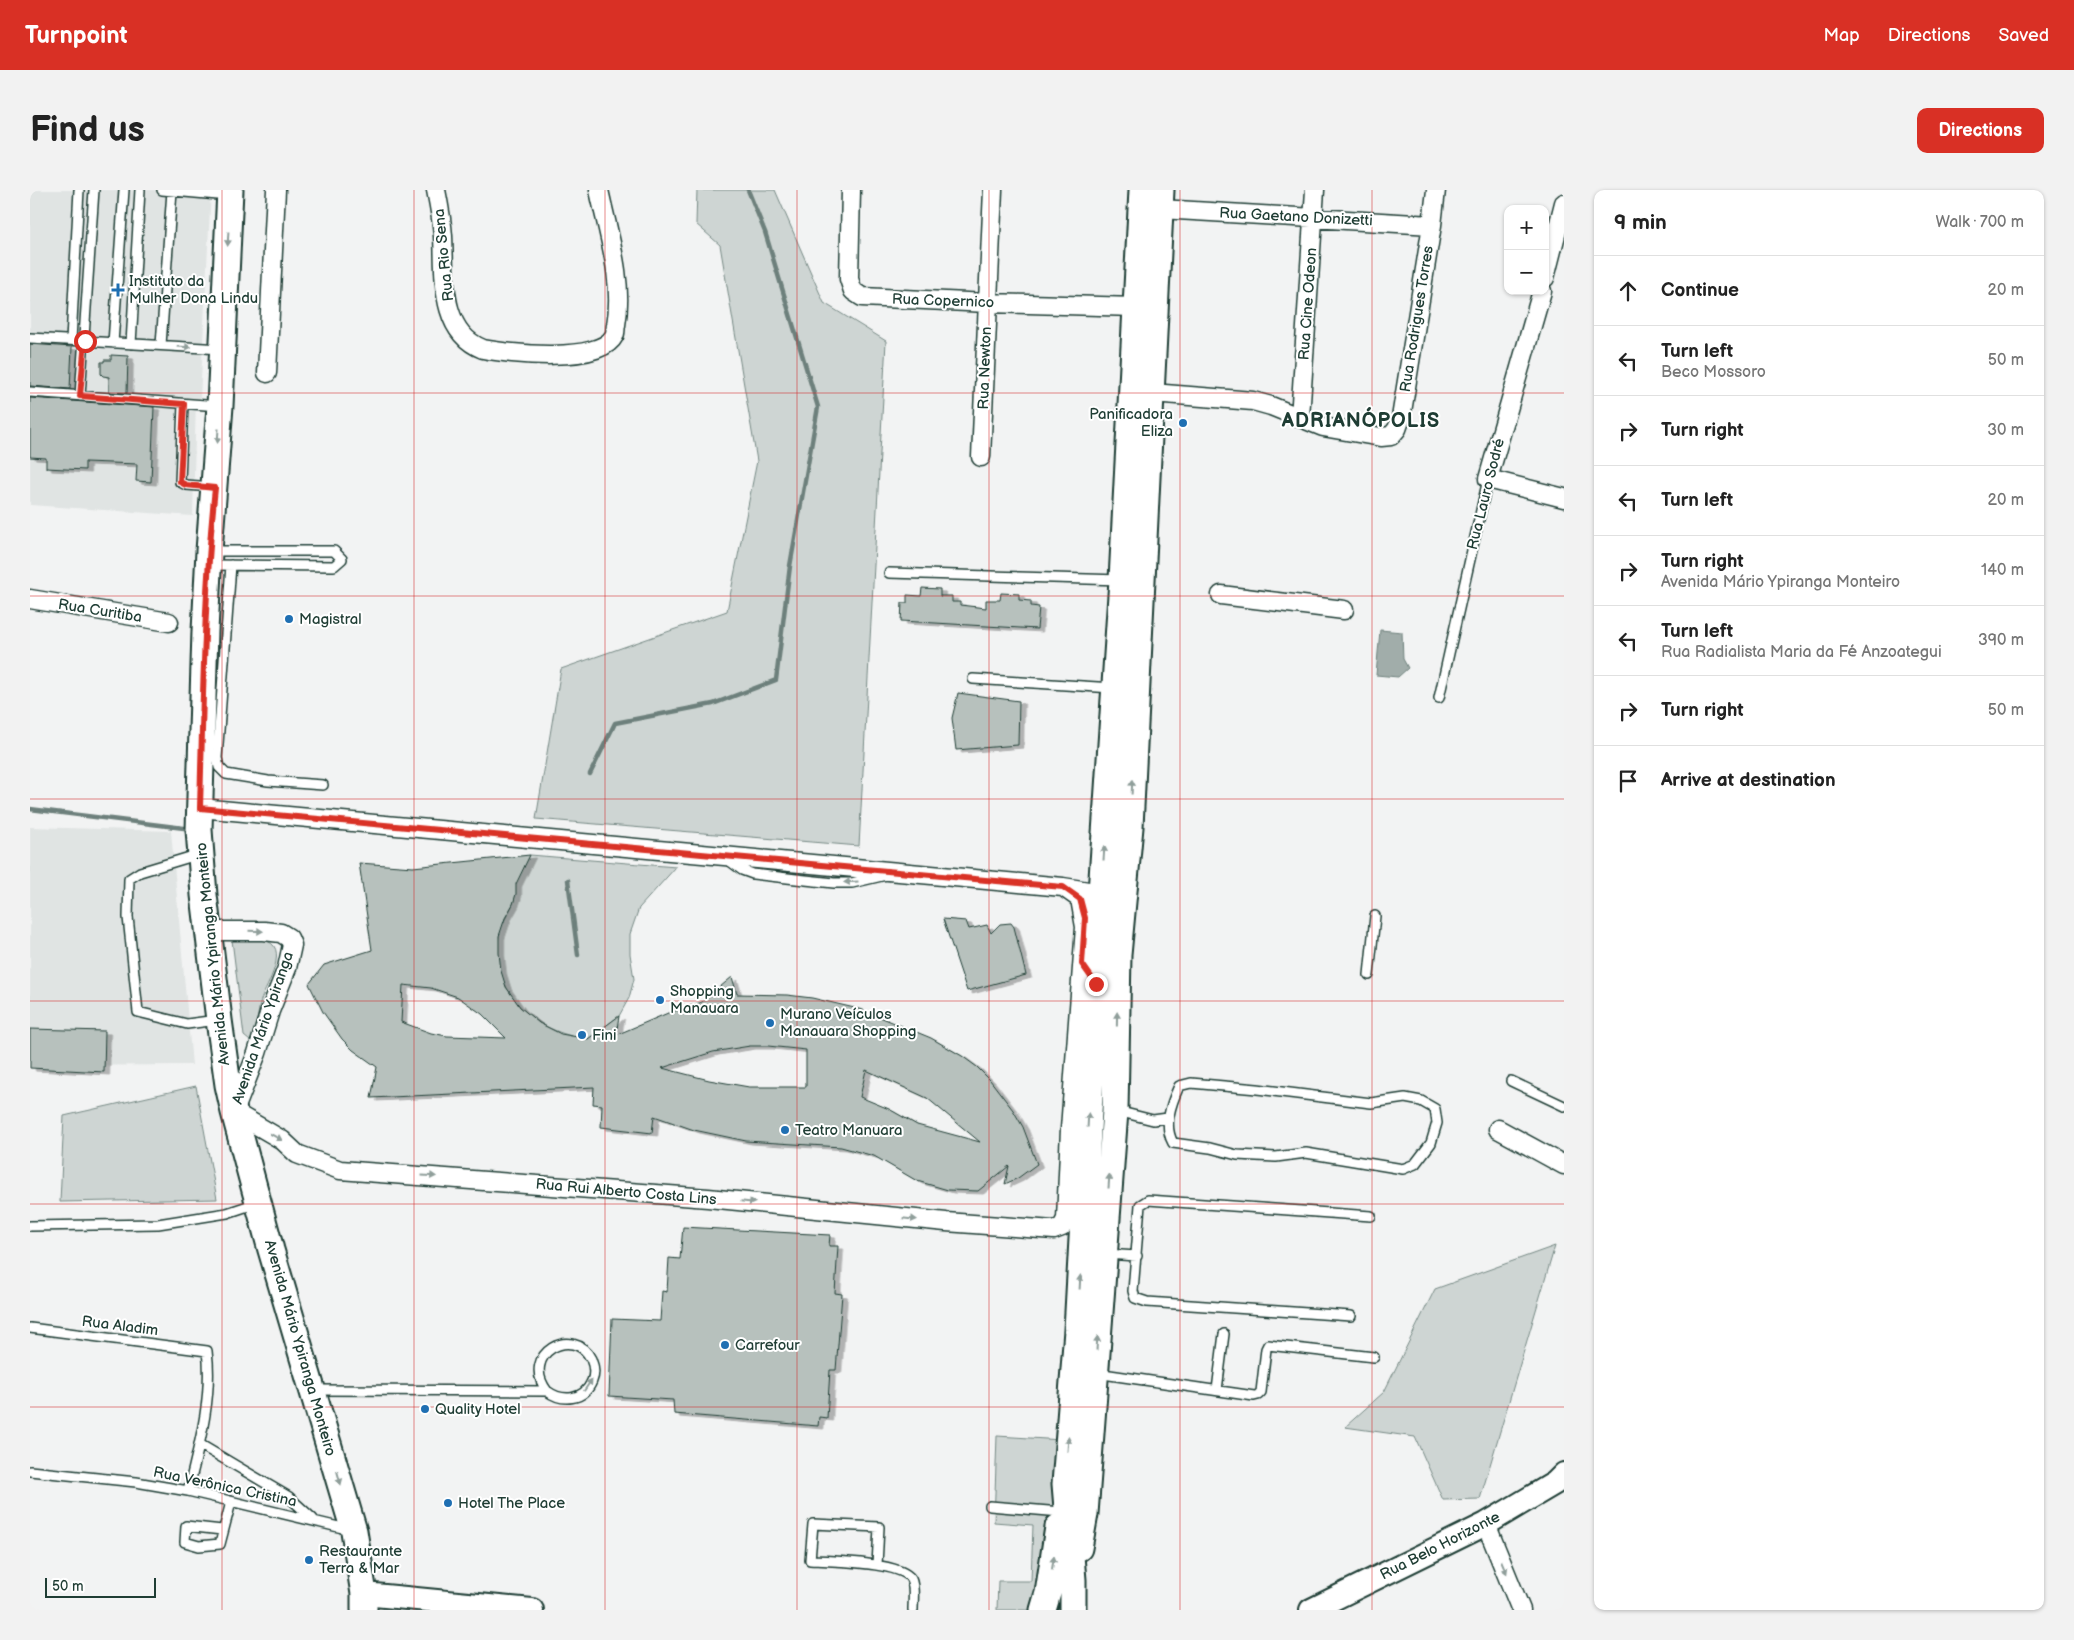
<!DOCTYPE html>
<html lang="en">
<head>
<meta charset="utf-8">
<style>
  :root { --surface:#fff; --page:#f2f2f2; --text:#222; --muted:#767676; --line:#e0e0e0; --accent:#d93025 }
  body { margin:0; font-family:"Balsamiq Sans",sans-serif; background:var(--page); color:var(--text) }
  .controls { position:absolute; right:15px; top:15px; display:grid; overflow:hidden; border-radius:10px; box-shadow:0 1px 4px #0004 }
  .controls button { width:45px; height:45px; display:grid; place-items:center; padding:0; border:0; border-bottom:1px solid var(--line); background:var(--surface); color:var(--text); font:25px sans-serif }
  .scale { position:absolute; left:15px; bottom:12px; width:111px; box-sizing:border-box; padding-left:5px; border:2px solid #1f3d34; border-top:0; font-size:14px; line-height:18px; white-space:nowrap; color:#1f3d34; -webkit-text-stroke:4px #fff; paint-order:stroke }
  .stop { position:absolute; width:15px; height:15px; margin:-11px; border:4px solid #d93025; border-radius:50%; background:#fff }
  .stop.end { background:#d93025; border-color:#fff; box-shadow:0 1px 5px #0008 }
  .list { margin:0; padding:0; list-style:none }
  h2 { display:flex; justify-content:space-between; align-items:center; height:65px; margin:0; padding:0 20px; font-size:21px }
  h2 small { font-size:16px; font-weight:400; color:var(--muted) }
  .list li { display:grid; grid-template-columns:32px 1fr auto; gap:15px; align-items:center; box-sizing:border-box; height:70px; padding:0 20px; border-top:1px solid var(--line) }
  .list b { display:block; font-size:19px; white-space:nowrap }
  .list p { margin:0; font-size:16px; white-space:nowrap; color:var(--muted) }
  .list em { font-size:16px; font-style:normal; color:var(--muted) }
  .icon { flex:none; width:28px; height:28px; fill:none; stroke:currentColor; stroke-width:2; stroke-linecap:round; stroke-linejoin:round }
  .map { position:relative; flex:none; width:1534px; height:1420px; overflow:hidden; border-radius:10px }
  header { display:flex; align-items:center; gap:30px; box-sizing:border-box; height:70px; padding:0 25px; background:var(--accent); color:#fff }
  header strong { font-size:24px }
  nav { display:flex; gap:28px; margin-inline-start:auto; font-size:18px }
  .intro { display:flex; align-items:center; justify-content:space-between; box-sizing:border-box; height:120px; padding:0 30px }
  h1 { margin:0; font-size:35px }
  .button { padding:12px 22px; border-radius:10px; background:var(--accent); color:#fff; font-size:18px; font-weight:700 }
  main { display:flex; gap:30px; padding:0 30px }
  aside { flex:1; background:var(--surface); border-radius:10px; box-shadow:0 1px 4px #0004 }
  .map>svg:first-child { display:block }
  .built { fill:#e0e4e3 }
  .green { fill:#ced5d3; stroke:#768984 }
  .water { fill:#a1adaa; stroke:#6d807b }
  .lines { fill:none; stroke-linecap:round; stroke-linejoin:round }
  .stream { stroke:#6d807b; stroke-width:4.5 }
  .building { fill:#b7c1bd; stroke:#1f3d34; fill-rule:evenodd; filter:url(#shadow) }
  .service-casing { stroke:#1f3d34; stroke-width:12 }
  .minor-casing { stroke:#1f3d34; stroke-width:21 }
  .tertiary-casing { stroke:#1f3d34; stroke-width:26 }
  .secondary-casing { stroke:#1f3d34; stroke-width:29 }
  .service { stroke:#fff; stroke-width:9 }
  .minor { stroke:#fff; stroke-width:18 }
  .tertiary { stroke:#fff; stroke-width:22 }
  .secondary { stroke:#fff; stroke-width:25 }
  .oneway { fill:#8f9e9a }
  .route { stroke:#d93025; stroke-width:6 }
  .grid { fill:none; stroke:#d62828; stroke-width:1; stroke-opacity:0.55 }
  .poi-dot { fill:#1f6fb2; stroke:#fff; stroke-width:2 }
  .labels { text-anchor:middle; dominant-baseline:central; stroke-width:4; stroke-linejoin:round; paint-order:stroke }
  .street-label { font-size:15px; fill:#1f3d34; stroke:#fff }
  .poi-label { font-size:15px; fill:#1f3d34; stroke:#fff; text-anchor:start }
  .district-label { font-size:20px; font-weight:bold; letter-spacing:1px; fill:#1f3d34; stroke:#fff }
</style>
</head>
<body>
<header>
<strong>Turnpoint</strong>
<nav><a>Map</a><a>Directions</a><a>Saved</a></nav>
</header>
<div class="intro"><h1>Find us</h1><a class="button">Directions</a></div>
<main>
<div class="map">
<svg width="1534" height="1420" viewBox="0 0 1534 1420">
  <defs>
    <filter id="shadow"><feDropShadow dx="5.5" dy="3" stdDeviation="0" flood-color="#0004"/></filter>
  </defs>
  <rect width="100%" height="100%" fill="#f2f3f3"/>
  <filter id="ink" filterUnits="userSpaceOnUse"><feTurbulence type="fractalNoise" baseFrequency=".02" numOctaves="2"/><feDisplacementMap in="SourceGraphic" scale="10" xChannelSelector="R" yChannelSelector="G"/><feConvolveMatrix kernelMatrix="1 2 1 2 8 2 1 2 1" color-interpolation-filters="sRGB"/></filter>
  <g filter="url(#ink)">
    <path class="built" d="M0,0H181L170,209H166L163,326L0,315Z
      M0,637L141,641L162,875L0,876Z"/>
    <path class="green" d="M667,0H745L794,113L856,151L829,656L506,629L531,479L697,421L727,271L690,55L666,34Z
      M500,665L646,677L609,718L600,744V764L604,789L599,808L589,826L558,849C505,843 460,803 469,746C471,734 478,725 483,714C486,707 484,699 486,692C490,683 496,673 500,665Z
      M202,750C212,750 224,748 233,750C262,755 236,796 231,810C227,822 228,841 220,851L214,846Z
      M166,896L187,1009L30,1012L34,926Z
      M1525,1056L1450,1309L1413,1310L1385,1247L1315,1237L1354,1202L1405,1099Z
      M967,1246L1032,1250L1013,1413L1010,1420H967L968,1391H1001L1003,1335L964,1332Z"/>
    <path class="water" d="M1350,440L1372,442L1373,469L1378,478L1368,487L1346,485Z"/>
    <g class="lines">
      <path class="stream" d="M560,584L585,533L683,514L746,490L760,376L788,217L735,42L718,0
        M0,619L162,639
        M538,690L548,765"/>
    </g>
    <path class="building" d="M0,154L42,157L40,199L0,196Z
      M81,165L98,166L97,203L79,202V187L73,186L71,184V172H74V170H81Z
      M0,208L124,217L121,292L106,291L107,274L55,272V280L16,278V268L0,267Z
      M892,398L910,399V406H922V412H930V415L956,418V410H970L971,403L989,404V410L1001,411V416L1009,417L1007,439L871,431L872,413H877V405L891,406Z
      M928,503L989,511L988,555L926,560L922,528Z
      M500,665L486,694V704L483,714L475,728L469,746V763L471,781L476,797L490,817L509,833L531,844L558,849L589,826L586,845L638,823L672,812L702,787L707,804L757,805L782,808L833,820L901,848L932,866L947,877L960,890L983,920L993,937L1007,974L988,988L975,994L979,976L948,1001L918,1000L887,991L844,966L811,957L716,951L664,940L624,926L622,943L571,937L572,915L563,914L564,897L341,908L347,877L323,860L312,849L293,822L279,794L294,775L342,760L329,673L383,677ZM373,795L401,798L428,807L452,824L476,848L417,846L401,843L371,832ZM720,856H738L776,860V897H719L679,890L632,878L683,862ZM836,880L897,908L950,952L887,935L859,919L830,907Z
      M913,729L936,731L939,739L957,735L961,743L970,734L981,733L984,737L996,785L937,801Z
      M0,839L75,841L74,882L0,878Z
      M653,1037L800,1045L799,1056H808L805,1103L812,1104L806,1180H800L797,1228L789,1227L788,1236L644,1224L643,1210L579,1206L582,1129L630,1131L632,1101L637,1102L639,1068L650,1069Z"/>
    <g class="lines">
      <g class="service-casing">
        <path id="service" d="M132,0L199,6
          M0,148L192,159
          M41,150L49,0
          M83,153L94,0
          M101,154L110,0
          M131,155L142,1
          M0,202L189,216
          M50,206L64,0
          M153,214L150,292L156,295L183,297
          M181,375L304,376L312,369L304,361H182
          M201,375L187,568L189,577L196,584L238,591L293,595
          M859,383L1091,390
          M943,489L1083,498
          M1409,508L1458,289
          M170,664L110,682L99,689L98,727L108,822L157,834L187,830
          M697,669L712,680L723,684L766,689L804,693H822L856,685
          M1339,785L1345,726
          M1481,891L1534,916
          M1161,893L1227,899L1341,913L1375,908L1391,911L1405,919L1407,933L1401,953L1385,974L1373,979L1276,963L1246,967L1207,965L1180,958L1143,953C1133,935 1141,914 1149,896Z
          M1087,921L1123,930L1138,928
          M0,1036L128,1034L197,1023L227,1013
          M1075,1064L1107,1066
          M1321,1126L1117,1112L1105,1108L1103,1101L1110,1015L1118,1010L1341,1026
          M0,1138L177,1161C183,1207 169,1256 158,1301
          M1066,1183L1224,1206L1228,1205L1231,1202L1236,1159L1238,1155L1344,1167
          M284,1200L517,1201C532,1212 554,1211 562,1191C565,1184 564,1176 561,1169C544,1134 489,1164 517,1201
          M1187,1200L1194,1144
          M169,1254L259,1307L283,1329
          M0,1281L106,1292L158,1301L321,1340
          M960,1316L1031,1322
          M192,1340L156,1336L155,1352L169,1356L190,1354L201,1312
          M847,1375L849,1337L783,1334L780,1370C799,1371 872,1372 881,1389C885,1397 883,1411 883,1420"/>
      </g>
      <g class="minor-casing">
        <path id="minor" d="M406,0C409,15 412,31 413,46C415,85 409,142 453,159C479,164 570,174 584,146C586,143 585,138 586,135C594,91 578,43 569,0
          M821,0L819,89L823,101L832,107L958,113L1106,117
          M1130,19L1402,35
          M1515,88L1534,13
          M1512,101L1458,289L1534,308
          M237,183L246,0
          M1122,203L1223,211L1241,216L1293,237L1351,247L1361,246L1367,239L1371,228L1402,35L1406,0
          M1270,228L1285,0
          M951,267L963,0
          M1191,405L1314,420
          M0,409L139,432
          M170,618L1033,697L1071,703
          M178,741H234L251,743L259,748L262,755L257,778L240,821L227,863L204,922L252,950L267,964L310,980L678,1008L916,1032L1024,1040L1032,1037L1036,1029L1040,939L1055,737L1050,709L1033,697
          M1468,939L1534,975
          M1456,1334L1491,1420"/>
      </g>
      <g class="tertiary-casing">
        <path id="tertiary" d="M334,1404L502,1420
          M1281,1420L1456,1334L1525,1293L1534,1284"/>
      </g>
      <g class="secondary-casing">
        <path id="secondary" d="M200,0L190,216L179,361L175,441L169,640L174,705L189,830L198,895L204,922L241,1060L324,1341L334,1404V1420
          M1049,1358L1055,1324L1085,921L1088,765L1100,637L1131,0
          M1013,1420L1018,1403L1028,1337
          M1043,1420V1390L1035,1294L1047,1140L1071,703L1092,390L1112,0"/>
      </g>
      <use href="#service" class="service"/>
      <use href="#minor" class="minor"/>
      <use href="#tertiary" class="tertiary"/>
      <use href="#secondary" class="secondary"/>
    </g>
    <defs><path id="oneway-solid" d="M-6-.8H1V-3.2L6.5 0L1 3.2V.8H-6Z" transform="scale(1.25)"/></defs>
    <g class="oneway">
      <use href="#oneway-solid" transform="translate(198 49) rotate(93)"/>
      <use href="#oneway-solid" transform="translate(154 157) rotate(3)"/>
      <use href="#oneway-solid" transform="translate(188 246) rotate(94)"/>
      <use href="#oneway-solid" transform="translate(1102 597) rotate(-87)"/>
      <use href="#oneway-solid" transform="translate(1074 663) rotate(-86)"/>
      <use href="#oneway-solid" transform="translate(821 692) rotate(176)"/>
      <use href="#oneway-solid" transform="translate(226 741) rotate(1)"/>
      <use href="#oneway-solid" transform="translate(1087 829) rotate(-89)"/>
      <use href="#oneway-solid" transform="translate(1058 930) rotate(-87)"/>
      <use href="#oneway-solid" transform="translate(246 947) rotate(29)"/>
      <use href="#oneway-solid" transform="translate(399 986) rotate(4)"/>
      <use href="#oneway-solid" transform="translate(1079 991) rotate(-86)"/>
      <use href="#oneway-solid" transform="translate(718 1012) rotate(6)"/>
      <use href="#oneway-solid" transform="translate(880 1029) rotate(6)"/>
      <use href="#oneway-solid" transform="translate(1050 1092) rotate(-87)"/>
      <use href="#oneway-solid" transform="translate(1067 1153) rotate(-86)"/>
      <use href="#oneway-solid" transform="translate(558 1195) rotate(-56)"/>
      <use href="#oneway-solid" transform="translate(1038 1254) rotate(-86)"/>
      <use href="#oneway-solid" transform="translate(309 1288) rotate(74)"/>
      <use href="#oneway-solid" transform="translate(1023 1373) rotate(-81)"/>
      <use href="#oneway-solid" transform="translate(1474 1377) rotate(67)"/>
    </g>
  </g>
  <g class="lines" filter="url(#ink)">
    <path class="route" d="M55,151L50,206L154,214L150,292L156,295L185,298C174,404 173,511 170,618L1033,697L1050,709L1055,728L1052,774L1066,794"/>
  </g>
  <path class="grid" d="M192,0V1420M384,0V1420M575,0V1420M767,0V1420M959,0V1420M1150,0V1420M1342,0V1420M0,203H1534M0,406H1534M0,609H1534M0,811H1534M0,1014H1534M0,1217H1534"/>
  <g class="poi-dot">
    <path d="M85.5 92.5h5v5h5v5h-5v5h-5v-5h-5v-5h5z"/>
    <circle cx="1153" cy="233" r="5"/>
    <circle cx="259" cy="429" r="5"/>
    <circle cx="630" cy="810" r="5"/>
    <circle cx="740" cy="833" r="5"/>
    <circle cx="552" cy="845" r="5"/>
    <circle cx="755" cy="940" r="5"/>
    <circle cx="695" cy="1155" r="5"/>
    <circle cx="395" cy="1219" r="5"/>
    <circle cx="418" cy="1313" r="5"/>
    <circle cx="279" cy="1370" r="5"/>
  </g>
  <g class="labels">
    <g class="street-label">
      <text transform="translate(1266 27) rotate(3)">Rua Gaetano Donizetti</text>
      <text transform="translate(414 65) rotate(-96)">Rua Rio Sena</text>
      <text transform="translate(913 111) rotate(2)">Rua Copernico</text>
      <text transform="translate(1278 114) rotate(-86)">Rua Cine Odeon</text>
      <text transform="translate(1387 129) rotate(-81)">Rua Rodrigues Torres</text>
      <text transform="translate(955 178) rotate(-88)">Rua Newton</text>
      <text transform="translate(1456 304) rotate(-76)">Rua Lauro Sodré</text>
      <text transform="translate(70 421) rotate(9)">Rua Curitiba</text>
      <text transform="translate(183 764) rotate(-96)">Avenida Mário Ypiranga Monteiro</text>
      <text transform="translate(233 838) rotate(-71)">Avenida Mário Ypiranga</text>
      <text transform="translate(596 1002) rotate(5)">Rua Rui Alberto Costa Lins</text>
      <text transform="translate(90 1136) rotate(7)">Rua Aladim</text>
      <text transform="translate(270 1158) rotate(74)">Avenida Mário Ypiranga Monteiro</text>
      <text transform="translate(195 1297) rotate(12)">Rua Verônica Cristina</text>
      <text transform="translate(1410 1356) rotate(-27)">Rua Belo Horizonte</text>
    </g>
    <g class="poi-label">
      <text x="99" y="91">Instituto da<tspan x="99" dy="17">Mulher Dona Lindu</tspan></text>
      <text x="1143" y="224" text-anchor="end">Panificadora<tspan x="1143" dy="17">Eliza</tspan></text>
      <text x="269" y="429">Magistral</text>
      <text x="640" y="801">Shopping<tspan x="640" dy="17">Manauara</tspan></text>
      <text x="750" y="824">Murano Veículos<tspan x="750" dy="17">Manauara Shopping</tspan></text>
      <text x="562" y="845">Fini</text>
      <text x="765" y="940">Teatro Manuara</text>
      <text x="705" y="1155">Carrefour</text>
      <text x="405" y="1219">Quality Hotel</text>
      <text x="428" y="1313">Hotel The Place</text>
      <text x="289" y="1361">Restaurante<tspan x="289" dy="17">Terra &amp; Mar</tspan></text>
    </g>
    <g class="district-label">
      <text x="1331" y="231">ADRIANÓPOLIS</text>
    </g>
  </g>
</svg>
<div class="controls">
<button>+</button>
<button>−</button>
</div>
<div class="scale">50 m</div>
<div class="stop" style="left:55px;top:151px"></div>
<div class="stop end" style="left:1066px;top:794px"></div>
</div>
<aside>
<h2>9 min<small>Walk · 700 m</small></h2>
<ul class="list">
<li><svg class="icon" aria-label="ahead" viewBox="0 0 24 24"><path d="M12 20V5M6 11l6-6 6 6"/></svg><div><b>Continue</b></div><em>20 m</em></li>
<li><svg class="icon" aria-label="left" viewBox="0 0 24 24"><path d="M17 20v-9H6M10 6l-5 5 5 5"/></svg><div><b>Turn left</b><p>Beco Mossoro</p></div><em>50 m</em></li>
<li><svg class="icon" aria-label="right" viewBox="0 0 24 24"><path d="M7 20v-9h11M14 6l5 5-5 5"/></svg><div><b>Turn right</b></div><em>30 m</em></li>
<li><svg class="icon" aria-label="left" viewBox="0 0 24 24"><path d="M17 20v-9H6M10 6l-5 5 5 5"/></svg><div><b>Turn left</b></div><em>20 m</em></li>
<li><svg class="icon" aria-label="right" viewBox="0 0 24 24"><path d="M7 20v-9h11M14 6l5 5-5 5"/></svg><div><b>Turn right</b><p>Avenida Mário Ypiranga Monteiro</p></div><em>140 m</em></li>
<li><svg class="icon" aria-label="left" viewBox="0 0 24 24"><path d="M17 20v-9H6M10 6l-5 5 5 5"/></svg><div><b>Turn left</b><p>Rua Radialista Maria da Fé Anzoategui</p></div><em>390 m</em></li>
<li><svg class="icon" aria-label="right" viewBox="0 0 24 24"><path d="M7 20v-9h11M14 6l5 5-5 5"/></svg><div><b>Turn right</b></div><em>50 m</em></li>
<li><svg class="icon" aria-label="arrive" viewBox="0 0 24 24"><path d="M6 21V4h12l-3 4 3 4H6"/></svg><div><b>Arrive at destination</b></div></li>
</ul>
</aside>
</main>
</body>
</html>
